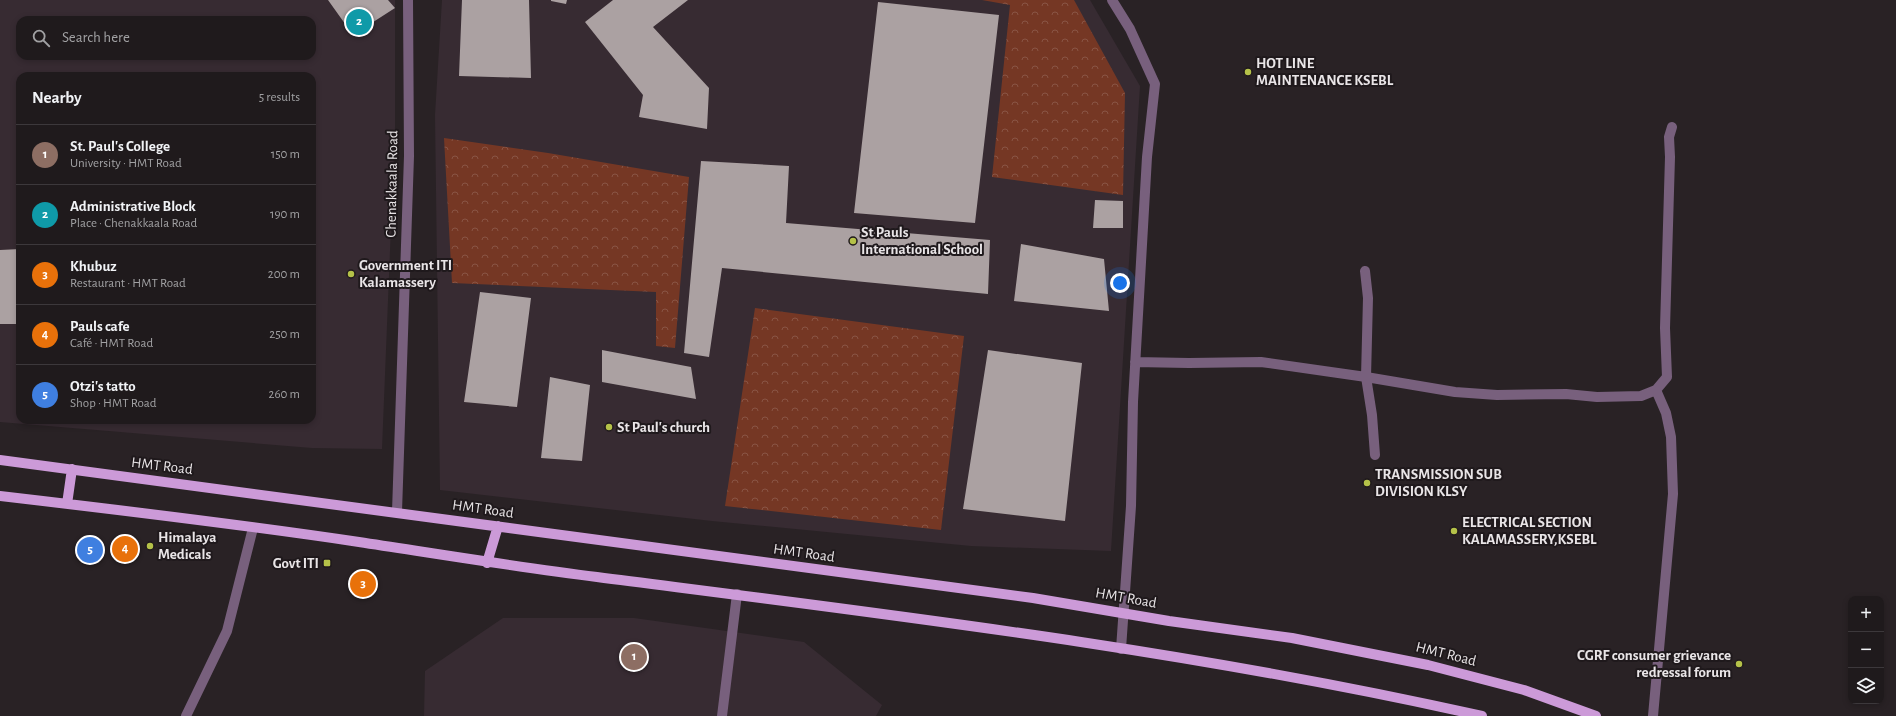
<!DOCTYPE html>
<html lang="en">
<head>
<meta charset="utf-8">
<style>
  :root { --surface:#1f1a1c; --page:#272325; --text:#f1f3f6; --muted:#a1a1a3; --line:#3c383b; --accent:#ea580c }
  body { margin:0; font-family:"Alegreya Sans",sans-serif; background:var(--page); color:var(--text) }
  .controls { position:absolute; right:12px; bottom:12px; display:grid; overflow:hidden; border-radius:8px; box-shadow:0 2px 6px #0003 }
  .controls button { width:36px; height:36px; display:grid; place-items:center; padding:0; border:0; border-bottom:1px solid var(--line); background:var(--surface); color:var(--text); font:20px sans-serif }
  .you { position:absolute; left:1120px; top:283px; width:14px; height:14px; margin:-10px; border:3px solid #fff; border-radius:50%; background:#1a73e8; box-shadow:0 0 0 6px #1a73e833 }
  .badge { display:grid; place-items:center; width:26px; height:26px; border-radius:50%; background:var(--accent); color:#fff; font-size:13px; font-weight:700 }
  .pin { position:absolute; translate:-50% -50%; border:2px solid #fff; box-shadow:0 1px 4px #0006 }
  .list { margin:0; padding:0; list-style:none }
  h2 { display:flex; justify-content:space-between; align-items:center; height:52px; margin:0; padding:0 16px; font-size:17px }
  h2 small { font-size:13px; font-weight:400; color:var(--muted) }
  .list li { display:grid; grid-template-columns:26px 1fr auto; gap:12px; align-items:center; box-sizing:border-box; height:60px; padding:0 16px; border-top:1px solid var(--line) }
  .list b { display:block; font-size:15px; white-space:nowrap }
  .list p { margin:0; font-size:13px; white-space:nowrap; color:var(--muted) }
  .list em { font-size:13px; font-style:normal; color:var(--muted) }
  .icon { flex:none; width:22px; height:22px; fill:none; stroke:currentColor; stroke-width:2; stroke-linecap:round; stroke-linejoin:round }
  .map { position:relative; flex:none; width:1896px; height:716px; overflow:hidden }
  .search { position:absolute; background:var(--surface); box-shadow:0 2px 6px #0003; left:16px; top:16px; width:300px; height:44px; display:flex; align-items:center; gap:10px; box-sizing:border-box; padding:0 14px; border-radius:12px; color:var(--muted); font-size:15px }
  .panel { position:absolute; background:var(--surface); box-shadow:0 2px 6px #0003; left:16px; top:72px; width:300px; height:352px; border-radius:12px }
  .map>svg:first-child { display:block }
  .built { fill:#372b32; fill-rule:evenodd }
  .park { fill:url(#park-crowns) }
  .building { fill:#aba1a2 }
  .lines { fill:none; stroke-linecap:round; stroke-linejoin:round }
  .service { stroke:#78607d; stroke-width:10 }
  .minor { stroke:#78607d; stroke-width:10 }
  .primary { stroke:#cc9ad8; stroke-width:10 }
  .poi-dot { fill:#b5c249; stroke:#1f191c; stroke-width:1.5 }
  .labels { text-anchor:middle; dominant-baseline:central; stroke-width:4; stroke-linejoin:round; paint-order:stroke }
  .poi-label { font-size:15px; font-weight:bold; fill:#e9e5e7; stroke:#1f191c; text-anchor:start }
  .street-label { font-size:15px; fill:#e9e5e7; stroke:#1f191c }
</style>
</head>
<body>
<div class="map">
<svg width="1896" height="716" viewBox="0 0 1896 716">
  <defs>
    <pattern id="park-crowns" width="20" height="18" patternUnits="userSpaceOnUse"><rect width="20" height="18" fill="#753724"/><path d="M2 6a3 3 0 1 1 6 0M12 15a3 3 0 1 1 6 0" fill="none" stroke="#895444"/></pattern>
  </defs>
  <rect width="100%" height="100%" fill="#292225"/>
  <path class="built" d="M0,0H395V127L382,449L312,448L0,422ZM20,20H312V56H20ZM20,76H312V420H20Z
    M442,0H1090L1140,86L1111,551L971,546L712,521L440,490L435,115Z
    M503,618H634L804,642L882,705L876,716H424L425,671Z"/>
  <path class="park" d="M982,0H1074L1125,93L1123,195L992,177L1010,5Z
    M444,138L548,153L689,177L675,348L656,346V292L452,283Z
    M755,308L964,336L941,530L725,506Z"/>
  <path class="building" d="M328,0H388L395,8L353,35Z
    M462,0H529L531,78L459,76Z
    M551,0H567L566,4L551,1Z
    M613,0H688L653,27L709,88L707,129L639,117L643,95L585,22Z
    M878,2L999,15L975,223L854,213Z
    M701,161L789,166L786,223L990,240L988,294L722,268L709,357L684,353Z
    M1095,200L1123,201V228H1093Z
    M1021,244L1104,259L1109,311L1014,301Z
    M20,249V324H0V250Z
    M480,292L531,298L517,407L464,402Z
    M602,350L691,367L696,399L602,382Z
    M988,350L1082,363L1065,521L963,509Z
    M550,377L590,385L582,461L541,458Z"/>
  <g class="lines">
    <path class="service" d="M722,716L737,594"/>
    <path class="minor" d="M1112,0L1130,29L1155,84L1147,157L1133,402L1131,506L1121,649
      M1135,362L1189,363L1261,362L1366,377L1368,298L1365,271
      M1375,455L1372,415L1366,377L1455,392L1497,395L1566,394L1597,397L1641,396L1656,390L1667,377L1665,328L1670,157L1669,137L1672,127
      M397,512L409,156L408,0
      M186,716L227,631L253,528
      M1653,716L1673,494L1671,437L1666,413L1656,390"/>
    <path class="primary" d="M0,460L1033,598L1169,621L1292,638L1428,665L1524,690L1596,716
      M0,496C120,510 239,524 359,542C438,554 517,567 597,577C893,615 1190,650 1482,716
      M67,504L72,469
      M487,563L498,526"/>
  </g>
  <g class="poi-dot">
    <circle cx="1248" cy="72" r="4"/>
    <circle cx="853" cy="241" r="4"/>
    <circle cx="351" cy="274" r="4"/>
    <circle cx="609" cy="427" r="4"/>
    <circle cx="1367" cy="483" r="4"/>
    <circle cx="1454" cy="531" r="4"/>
    <circle cx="150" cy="546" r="4"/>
    <rect x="323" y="559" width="8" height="8" rx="2"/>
    <circle cx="1739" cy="664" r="4"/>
  </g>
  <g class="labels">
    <g class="poi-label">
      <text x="1256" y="63">HOT LINE<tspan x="1256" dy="17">MAINTENANCE KSEBL</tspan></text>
      <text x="861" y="232">St Pauls<tspan x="861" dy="17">International School</tspan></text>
      <text x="359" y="265">Government ITI<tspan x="359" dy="17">Kalamassery</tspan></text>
      <text x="617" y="427">St Paul's church</text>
      <text x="1375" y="474">TRANSMISSION SUB<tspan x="1375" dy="17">DIVISION KLSY</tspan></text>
      <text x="1462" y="522">ELECTRICAL SECTION<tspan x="1462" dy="17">KALAMASSERY,KSEBL</tspan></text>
      <text x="158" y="537">Himalaya<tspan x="158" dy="17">Medicals</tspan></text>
      <text x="319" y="563" text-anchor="end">Govt ITI</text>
      <text x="1731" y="655" text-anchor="end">CGRF consumer grievance<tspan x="1731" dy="17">redressal forum</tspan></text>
    </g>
    <g class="street-label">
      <text transform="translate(392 184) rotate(-89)">Chenakkaala Road</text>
      <text transform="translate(162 466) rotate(7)">HMT Road</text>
      <text transform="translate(483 509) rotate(8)">HMT Road</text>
      <text transform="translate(804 553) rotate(8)">HMT Road</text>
      <text transform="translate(1126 598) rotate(10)">HMT Road</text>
      <text transform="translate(1446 654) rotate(14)">HMT Road</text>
    </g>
  </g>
</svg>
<div class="controls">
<button>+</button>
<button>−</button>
<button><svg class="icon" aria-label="layers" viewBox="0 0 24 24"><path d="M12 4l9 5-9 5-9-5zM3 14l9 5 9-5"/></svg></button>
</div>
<div class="you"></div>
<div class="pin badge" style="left:634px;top:657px;background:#8d6e63">1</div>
<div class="pin badge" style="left:359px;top:22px;background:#0f9aa8">2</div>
<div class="pin badge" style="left:363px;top:584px;background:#e8710a">3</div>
<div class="pin badge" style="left:125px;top:549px;background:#e8710a">4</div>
<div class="pin badge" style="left:90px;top:550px;background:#3f7fe0">5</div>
<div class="search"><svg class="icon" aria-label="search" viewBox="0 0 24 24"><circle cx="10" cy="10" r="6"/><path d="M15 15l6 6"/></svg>Search here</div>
<section class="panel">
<h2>Nearby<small>5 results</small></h2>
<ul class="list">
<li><span class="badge" style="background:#8d6e63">1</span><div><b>St. Paul's College</b><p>University · HMT Road</p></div><em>150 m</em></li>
<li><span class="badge" style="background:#0f9aa8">2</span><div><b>Administrative Block</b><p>Place · Chenakkaala Road</p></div><em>190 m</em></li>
<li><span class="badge" style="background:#e8710a">3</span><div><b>Khubuz</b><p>Restaurant · HMT Road</p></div><em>200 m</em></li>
<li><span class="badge" style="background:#e8710a">4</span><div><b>Pauls cafe</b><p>Café · HMT Road</p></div><em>250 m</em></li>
<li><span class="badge" style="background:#3f7fe0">5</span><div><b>Otzi's tatto</b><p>Shop · HMT Road</p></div><em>260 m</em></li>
</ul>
</section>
</div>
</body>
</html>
